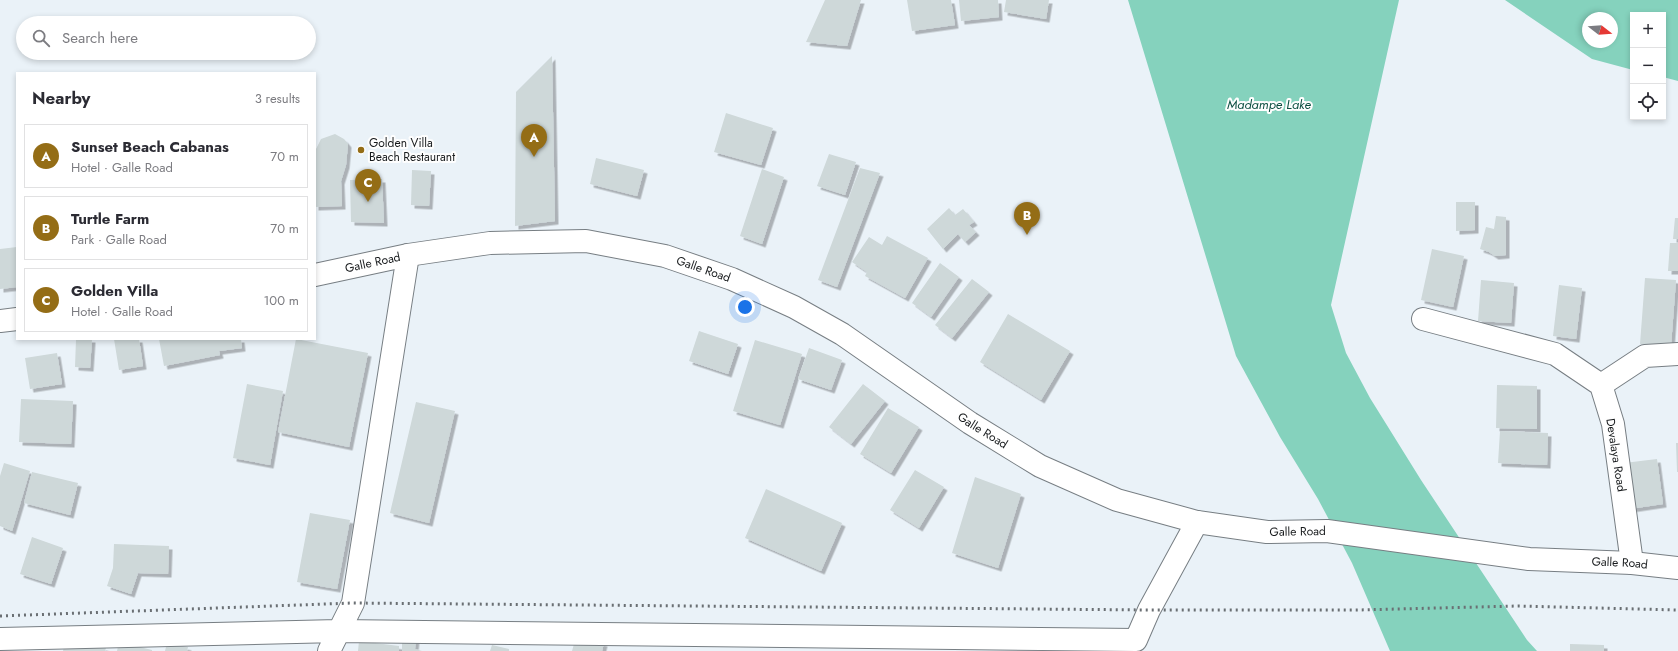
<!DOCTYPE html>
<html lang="en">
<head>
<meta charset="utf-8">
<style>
  :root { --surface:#fff; --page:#f2f2f3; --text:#2b2b33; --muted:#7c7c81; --line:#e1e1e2; --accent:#946d16 }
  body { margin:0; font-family:Jost,sans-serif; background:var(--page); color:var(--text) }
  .controls { position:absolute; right:12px; top:12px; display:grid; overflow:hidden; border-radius:0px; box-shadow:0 2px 6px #0003 }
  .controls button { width:36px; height:36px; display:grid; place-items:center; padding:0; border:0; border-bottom:1px solid var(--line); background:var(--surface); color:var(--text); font:20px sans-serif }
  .compass { position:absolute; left:1582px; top:12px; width:36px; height:36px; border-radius:50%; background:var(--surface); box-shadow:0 2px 6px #0003; rotate:107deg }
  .you { position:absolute; left:745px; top:307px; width:14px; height:14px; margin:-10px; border:3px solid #fff; border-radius:50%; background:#1a73e8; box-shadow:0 0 0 6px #1a73e833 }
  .badge { display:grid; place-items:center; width:26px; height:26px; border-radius:50%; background:var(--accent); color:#fff; font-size:13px; font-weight:700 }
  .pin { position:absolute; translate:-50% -33px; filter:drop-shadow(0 1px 2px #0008) }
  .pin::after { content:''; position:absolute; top:21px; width:14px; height:12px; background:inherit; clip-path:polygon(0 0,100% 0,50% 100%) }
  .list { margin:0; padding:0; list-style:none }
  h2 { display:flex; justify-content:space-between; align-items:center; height:52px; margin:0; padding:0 16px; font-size:17px }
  h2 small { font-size:13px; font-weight:400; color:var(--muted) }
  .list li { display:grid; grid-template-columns:26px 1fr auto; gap:12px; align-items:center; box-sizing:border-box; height:64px; margin:0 8px 8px; padding:0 8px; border:1px solid var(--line); border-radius:0px }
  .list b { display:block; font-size:15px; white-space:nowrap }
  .list p { margin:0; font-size:13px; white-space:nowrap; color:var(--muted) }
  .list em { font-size:13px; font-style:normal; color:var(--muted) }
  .icon { flex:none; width:22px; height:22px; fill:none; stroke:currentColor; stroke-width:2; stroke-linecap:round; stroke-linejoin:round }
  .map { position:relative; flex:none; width:1678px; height:651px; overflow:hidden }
  .search { position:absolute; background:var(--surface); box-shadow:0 2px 6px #0003; left:16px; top:16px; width:300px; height:44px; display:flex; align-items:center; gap:10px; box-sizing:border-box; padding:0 14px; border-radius:22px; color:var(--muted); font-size:15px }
  .panel { position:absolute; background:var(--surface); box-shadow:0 2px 6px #0003; left:16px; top:72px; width:300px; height:268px; border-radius:0px }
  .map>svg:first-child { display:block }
  .water { fill:#85d2bd; fill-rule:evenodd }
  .building { fill:#ced8d9; filter:url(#shadow) }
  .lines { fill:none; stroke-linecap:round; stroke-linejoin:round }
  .minor-casing { stroke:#777e83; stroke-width:24 }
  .trunk-casing { stroke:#777e83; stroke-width:24 }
  .minor { stroke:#fff; stroke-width:22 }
  .trunk { stroke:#fff; stroke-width:22 }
  .rail { stroke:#6a6f73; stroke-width:3; stroke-dasharray:2 4; stroke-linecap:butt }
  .poi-dot { fill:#946d16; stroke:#fefefe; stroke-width:1.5 }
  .labels { text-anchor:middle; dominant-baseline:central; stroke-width:4; stroke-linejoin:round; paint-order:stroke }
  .poi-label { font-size:12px; fill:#171a1c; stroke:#fefefe; text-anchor:start }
  .street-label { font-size:12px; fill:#171a1c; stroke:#fefefe }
  .water-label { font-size:13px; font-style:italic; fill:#0e5043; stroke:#fefefe }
</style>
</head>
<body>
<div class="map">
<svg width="1678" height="651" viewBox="0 0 1678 651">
  <defs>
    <filter id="shadow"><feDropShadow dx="3.5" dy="3.5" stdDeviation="0" flood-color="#0004"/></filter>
  </defs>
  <rect width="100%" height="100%" fill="#eaf2f8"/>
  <path class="water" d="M1128,0H1399L1331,305L1346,353L1370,398L1421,480L1527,640L1537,651H1390L1352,563L1318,499L1280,437L1236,356Z
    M1505,0H1678V81L1663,77V15H1633V70L1592,59ZM1588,18H1612V42H1588Z"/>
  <path class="building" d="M825,0H861L847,46L806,42Z
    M907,0H951L955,25L912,31Z
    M959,0H998L999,17L961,21Z
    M1006,0H1049L1046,19L1004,12Z
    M552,56L555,221L515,226L516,92Z
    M726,113L773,128L761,165L714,152Z
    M335,134L344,139L348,144L346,165L341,181L342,206L315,207V155L316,149L321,139Z
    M829,154L856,162L845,195L817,186Z
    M596,158L644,170L637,196L590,184Z
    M860,168L880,173L837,287L818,280Z
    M762,169L784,177L762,244L740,236Z
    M412,170L431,171L429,206L411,205Z
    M382,179L384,223L351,222L350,180Z
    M1456,202H1475V230L1456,231Z
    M949,208L955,215L963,209L974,222L969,225L976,232L965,242L958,234L943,249L927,229Z
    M1496,216L1506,217V255L1495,256L1489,252L1480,249L1486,227L1494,229Z
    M1675,218H1678V239H1673Z
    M887,236L928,258L905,298L865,276L867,272L852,262L869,237L882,245Z
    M1670,243H1678V271H1668Z
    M17,247V287L0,289V249Z
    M1432,249L1464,256L1453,307L1421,300Z
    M940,263L959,277L931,317L912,303Z
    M1645,278L1676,280L1671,346L1640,344Z
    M972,279L989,292L952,338L935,325Z
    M1481,280L1514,283L1511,323L1478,321Z
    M1559,285L1582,288L1576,339L1553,336Z
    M1008,314L1070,351L1041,400L980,362Z
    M699,331L738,344L728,374L689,361Z
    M76,339H92L90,368L75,367Z
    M114,339H139L143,366L119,370Z
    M159,339H241L242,348L219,351L220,355L164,366Z
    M296,339L368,353L349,447L278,432Z
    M755,340L802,354L780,425L733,411Z
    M809,348L842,360L831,390L798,379Z
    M57,353L62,384L30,389L25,358Z
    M247,384L283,391L270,465L233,458Z
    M863,384L885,401L851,444L829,427Z
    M1497,385L1537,386V429L1496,428Z
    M21,399L73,401L71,444L19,442Z
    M416,402L455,411L429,523L390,513Z
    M888,408L919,427L891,473L860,454Z
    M1500,431L1548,433L1547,465L1498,463Z
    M1676,443H1678V472H1677Z
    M1657,459L1663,504L1630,509L1624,463Z
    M4,463L30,471L12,531L0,526V476Z
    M915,470L944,487L919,528L890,510Z
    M32,472L78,483L70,515L24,503Z
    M975,477L1021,494L998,568L952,553Z
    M766,489L842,523L821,571L745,538Z
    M310,513L350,520L337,589L297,582Z
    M32,537L63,548L51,584L20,574Z
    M114,544L169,546L168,574L138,573L131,594L107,586L113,568Z
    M402,637L416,638L415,649L422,651H402Z
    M576,637L604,643L602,651H572Z
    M66,638L106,648L105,651H63Z
    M359,641L399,646V651H358Z
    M119,642L152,650V651H117Z
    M167,643L188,647L187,651H165Z
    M1570,644L1604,645V651H1570Z
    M492,645L509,649V651H490Z"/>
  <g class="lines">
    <g class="minor-casing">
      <path id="minor" d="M1423,319L1555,354L1601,385
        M1632,563L1613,424L1601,385L1645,356L1678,354
        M0,639L338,631L1136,640L1149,610L1197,522
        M329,651L353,603L408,255"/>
    </g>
    <g class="trunk-casing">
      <g id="trunk">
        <path id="s1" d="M315,275L408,255L490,243L586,241L665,256L732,279L794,307L842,334L970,423L1040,466L1117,500L1197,522L1267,532L1327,531L1529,559L1632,563L1678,568"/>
        <path d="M0,321L17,319"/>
      </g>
    </g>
    <use href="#minor" class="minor"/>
    <use href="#trunk" class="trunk"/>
    <path class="rail" d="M0,616L353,603L1149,610H1357L1518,606L1678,610"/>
  </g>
  <circle class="poi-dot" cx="361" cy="150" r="4"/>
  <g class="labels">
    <g class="poi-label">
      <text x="369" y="143">Golden Villa<tspan x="369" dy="14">Beach Restaurant</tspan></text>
    </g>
    <g class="street-label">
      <text stroke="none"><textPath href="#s1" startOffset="59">Galle Road</textPath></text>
      <text stroke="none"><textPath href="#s1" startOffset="395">Galle Road</textPath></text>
      <text stroke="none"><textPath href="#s1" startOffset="719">Galle Road</textPath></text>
      <text transform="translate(1616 455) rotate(81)">Devalaya Road</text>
      <text stroke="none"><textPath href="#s1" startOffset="1055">Galle Road</textPath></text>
      <text stroke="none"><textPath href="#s1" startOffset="1379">Galle Road</textPath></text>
    </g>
    <g class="water-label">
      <text x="1269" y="104">Madampe Lake</text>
    </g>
  </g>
</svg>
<div class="controls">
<button>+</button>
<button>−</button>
<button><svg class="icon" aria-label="locate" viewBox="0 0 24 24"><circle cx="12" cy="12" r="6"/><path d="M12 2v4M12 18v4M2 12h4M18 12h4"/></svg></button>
</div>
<svg class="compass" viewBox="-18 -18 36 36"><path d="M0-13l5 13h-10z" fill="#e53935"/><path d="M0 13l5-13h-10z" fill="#7c7c81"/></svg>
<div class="you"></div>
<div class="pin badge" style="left:534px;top:157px">A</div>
<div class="pin badge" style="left:1027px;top:235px">B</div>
<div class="pin badge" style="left:368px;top:202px">C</div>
<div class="search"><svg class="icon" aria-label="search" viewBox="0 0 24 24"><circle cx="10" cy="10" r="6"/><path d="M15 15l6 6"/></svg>Search here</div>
<section class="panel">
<h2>Nearby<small>3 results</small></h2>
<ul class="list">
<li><span class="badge">A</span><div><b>Sunset Beach Cabanas</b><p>Hotel · Galle Road</p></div><em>70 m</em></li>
<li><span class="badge">B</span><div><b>Turtle Farm</b><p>Park · Galle Road</p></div><em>70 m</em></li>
<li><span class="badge">C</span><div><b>Golden Villa</b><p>Hotel · Galle Road</p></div><em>100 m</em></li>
</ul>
</section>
</div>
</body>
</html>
